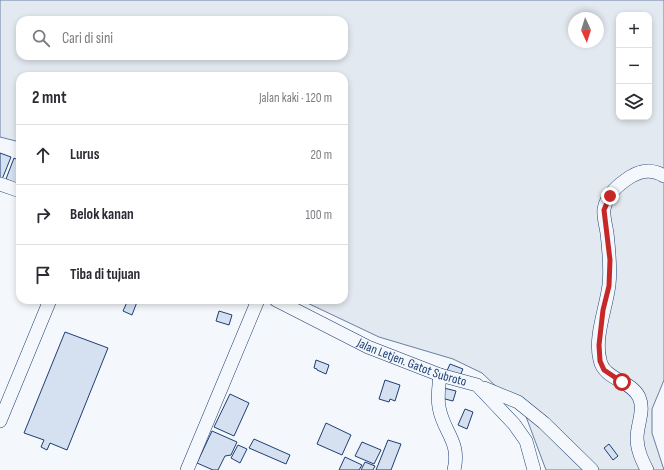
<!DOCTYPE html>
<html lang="id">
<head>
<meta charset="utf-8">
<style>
  :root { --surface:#fff; --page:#f2f2f3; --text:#2b2b33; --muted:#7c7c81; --line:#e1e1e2 }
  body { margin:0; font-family:"Sofia Sans Condensed",sans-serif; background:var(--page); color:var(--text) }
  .controls { position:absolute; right:12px; top:12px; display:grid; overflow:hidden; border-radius:8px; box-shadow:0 2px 6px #0003 }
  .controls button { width:36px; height:36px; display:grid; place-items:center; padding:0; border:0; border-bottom:1px solid var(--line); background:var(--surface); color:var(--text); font:20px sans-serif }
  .compass { position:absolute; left:568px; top:12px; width:36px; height:36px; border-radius:50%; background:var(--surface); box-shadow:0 2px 6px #0003; rotate:176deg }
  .stop { position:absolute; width:12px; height:12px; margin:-9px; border:3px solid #c62828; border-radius:50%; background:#fff }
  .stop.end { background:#c62828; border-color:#fff; box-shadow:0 1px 4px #0008 }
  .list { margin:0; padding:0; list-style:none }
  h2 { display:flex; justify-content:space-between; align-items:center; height:52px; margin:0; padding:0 16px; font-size:17px }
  h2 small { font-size:13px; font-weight:400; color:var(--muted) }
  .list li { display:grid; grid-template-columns:26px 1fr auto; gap:12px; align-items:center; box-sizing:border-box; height:60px; padding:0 16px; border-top:1px solid var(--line) }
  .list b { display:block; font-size:15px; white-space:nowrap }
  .list em { font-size:13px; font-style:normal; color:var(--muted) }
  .icon { flex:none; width:22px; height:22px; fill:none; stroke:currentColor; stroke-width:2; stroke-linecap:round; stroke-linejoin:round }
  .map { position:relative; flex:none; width:664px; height:470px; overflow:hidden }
  .search { position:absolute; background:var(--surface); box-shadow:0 2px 6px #0003; left:16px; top:16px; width:332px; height:44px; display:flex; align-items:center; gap:10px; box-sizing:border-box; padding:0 14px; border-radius:12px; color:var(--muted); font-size:15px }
  .panel { position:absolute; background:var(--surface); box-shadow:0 2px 6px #0003; left:16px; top:72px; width:332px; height:232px; border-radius:12px }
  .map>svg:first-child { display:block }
  .green { fill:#e3e9f0; stroke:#687fa3; fill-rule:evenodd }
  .building { fill:#d5e0f0; stroke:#1d3f73 }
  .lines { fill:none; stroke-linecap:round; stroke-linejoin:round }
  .minor-casing { stroke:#1d3f73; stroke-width:14 }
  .minor { stroke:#f4f7fb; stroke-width:13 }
  .route { stroke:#c62828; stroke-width:5 }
  .labels { text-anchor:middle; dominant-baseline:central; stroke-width:3; stroke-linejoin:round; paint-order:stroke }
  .street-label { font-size:13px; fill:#1d3f73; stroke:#f4f7fb }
</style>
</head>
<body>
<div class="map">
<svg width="664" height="470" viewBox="0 0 664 470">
  <rect width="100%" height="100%" fill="#f4f7fb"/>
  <path class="green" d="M0,0H664V380L652,409V433L664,470H546L525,414L482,373L453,359L379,337L301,300H344V76H20V142L0,137ZM619,15H649V117H619ZM574,18H598V42H574ZM20,20H344V56H20Z"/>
  <path class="building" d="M0,153L11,157L1,182H0Z
    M14,158L20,161V185L6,179Z
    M128,300L137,302L132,315L123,311Z
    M219,311L232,315L229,325L216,321Z
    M65,332L108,348L67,450L50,443L47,450L41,447L44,440L24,433Z
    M316,360L329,365L326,374L317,370V369L314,368Z
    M450,364L463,369L459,378L446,373Z
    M385,380L400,385L395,401L390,399L389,402L379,399Z
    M444,388L456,391L453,401L441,398Z
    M230,394L249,403L234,436L214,427Z
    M465,409L473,412L467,429L458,425Z
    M326,423L351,435L342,455L317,444Z
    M212,431L237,442L231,455L225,456L218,470H213L197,463Z
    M254,439L290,455L286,464L249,448Z
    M388,440L401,444L391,470H376Z
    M362,442L381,450L374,464L355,456Z
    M609,444L618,456L613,460L604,448Z
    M238,445L247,449L240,463L231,458Z
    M345,457L362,465L359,470H339Z
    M365,462L375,466L373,470H361Z"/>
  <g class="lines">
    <g class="minor-casing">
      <g id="minor">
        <path d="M0,184L20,191"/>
        <path id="s1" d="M276,300L368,347L440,375L477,385L514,424L526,441L534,470"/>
        <path d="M440,375C439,386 437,396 439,407C443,432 461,441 454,470"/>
        <path d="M484,388L518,402L544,423L592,470"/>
        <path d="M0,421L50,300"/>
        <path d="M187,470L258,300"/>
        <path d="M647,470C642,460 637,450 637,438C637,425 645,410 639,397C631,380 604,380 600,360C594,337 606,309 609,285C611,268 609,251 607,233C606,226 603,216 604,209C607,194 618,185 630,177C641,170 653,169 664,176"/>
      </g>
    </g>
    <use href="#minor" class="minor"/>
  </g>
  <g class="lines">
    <path class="route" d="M610,196L604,210L610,260L609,286L603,310L599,345L600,361L604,370L622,382"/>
  </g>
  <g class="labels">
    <g class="street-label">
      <text stroke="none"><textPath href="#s1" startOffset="150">Jalan Letjen. Gatot Subroto</textPath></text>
    </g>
  </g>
</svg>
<div class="controls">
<button>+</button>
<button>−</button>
<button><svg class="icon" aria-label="layers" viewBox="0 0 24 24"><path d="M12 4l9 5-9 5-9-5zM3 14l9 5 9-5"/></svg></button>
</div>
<svg class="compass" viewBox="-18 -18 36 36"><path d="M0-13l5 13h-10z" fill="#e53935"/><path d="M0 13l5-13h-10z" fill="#7c7c81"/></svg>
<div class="stop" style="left:622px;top:382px"></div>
<div class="stop end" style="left:610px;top:196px"></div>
<div class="search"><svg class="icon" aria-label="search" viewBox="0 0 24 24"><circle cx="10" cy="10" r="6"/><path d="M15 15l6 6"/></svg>Cari di sini</div>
<section class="panel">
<h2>2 mnt<small>Jalan kaki · 120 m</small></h2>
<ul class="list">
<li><svg class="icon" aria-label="ahead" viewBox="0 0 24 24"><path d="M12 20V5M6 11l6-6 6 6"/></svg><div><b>Lurus</b></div><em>20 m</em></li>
<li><svg class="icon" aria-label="right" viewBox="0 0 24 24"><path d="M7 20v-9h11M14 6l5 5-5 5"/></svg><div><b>Belok kanan</b></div><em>100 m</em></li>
<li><svg class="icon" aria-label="arrive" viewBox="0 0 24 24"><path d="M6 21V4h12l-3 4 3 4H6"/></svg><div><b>Tiba di tujuan</b></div></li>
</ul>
</section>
</div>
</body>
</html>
